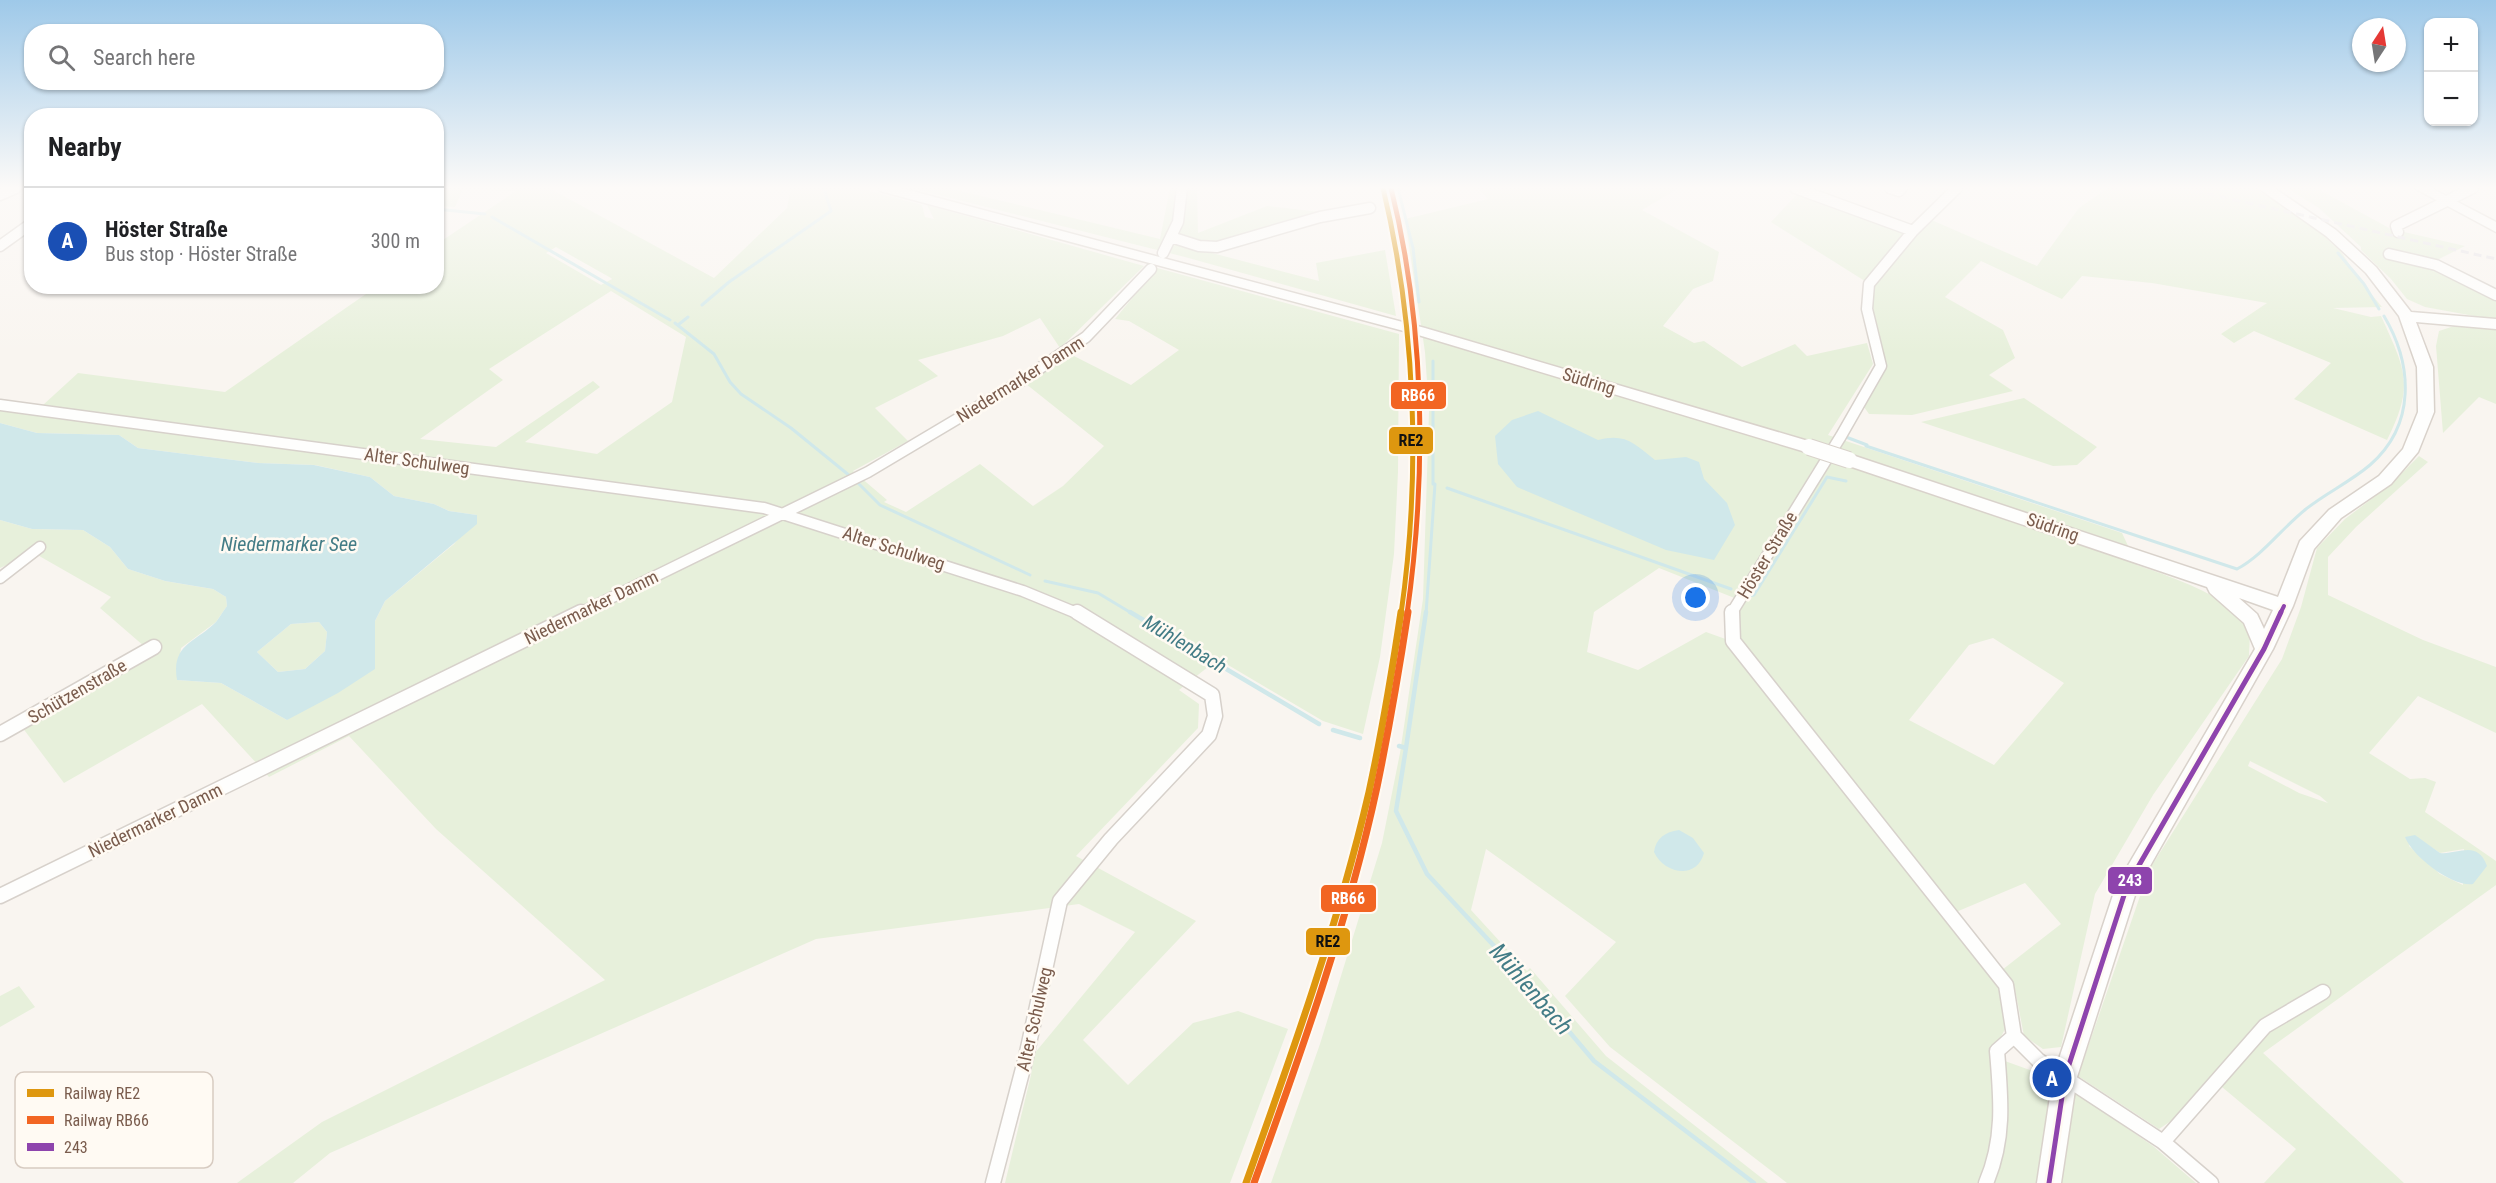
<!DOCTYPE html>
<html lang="en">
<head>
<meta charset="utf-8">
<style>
  :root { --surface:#fff; --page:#f2f2f2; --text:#202124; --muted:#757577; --line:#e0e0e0; --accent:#5c5450 }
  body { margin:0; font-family:"Roboto Condensed",sans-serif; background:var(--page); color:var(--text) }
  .controls { position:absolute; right:18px; top:18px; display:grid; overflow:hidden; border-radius:12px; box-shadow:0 2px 4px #0004 }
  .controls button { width:54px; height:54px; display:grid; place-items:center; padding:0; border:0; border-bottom:2px solid var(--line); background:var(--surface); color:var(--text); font:30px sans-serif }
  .compass { position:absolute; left:2352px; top:18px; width:54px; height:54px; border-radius:50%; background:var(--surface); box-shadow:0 2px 4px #0004; rotate:12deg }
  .you { position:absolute; left:1696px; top:598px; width:21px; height:21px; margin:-15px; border:4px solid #fff; border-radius:50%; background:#1a73e8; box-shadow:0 0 0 9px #1a73e833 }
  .badge { display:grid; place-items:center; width:39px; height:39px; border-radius:50%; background:var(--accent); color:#fff; font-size:20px; font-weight:700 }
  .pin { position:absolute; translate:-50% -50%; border:3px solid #fff; box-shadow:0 2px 6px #0006 }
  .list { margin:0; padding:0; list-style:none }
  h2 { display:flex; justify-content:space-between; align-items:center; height:78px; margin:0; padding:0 24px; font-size:26px }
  h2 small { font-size:20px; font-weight:400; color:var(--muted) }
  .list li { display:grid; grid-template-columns:39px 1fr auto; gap:18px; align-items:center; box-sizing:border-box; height:108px; padding:0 24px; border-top:2px solid var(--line) }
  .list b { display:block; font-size:22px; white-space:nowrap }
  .list p { margin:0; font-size:20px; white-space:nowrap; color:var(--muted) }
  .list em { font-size:20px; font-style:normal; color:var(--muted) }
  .icon { flex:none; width:33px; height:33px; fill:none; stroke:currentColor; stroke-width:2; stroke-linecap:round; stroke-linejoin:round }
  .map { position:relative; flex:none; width:2496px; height:1183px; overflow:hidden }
  .search { position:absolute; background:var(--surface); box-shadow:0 2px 4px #0004; left:24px; top:24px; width:420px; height:66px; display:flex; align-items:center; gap:15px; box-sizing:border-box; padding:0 21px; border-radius:24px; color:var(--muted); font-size:22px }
  .panel { position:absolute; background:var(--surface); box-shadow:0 2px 4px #0004; left:24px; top:108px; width:420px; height:186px; border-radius:24px }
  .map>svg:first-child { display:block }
  .green { fill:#e7f0db; fill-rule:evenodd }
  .water { fill:#d0e8ea; fill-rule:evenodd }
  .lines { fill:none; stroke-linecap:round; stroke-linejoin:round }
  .stream-far1 { stroke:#d0e8ea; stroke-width:3 }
  .stream { stroke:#d0e8ea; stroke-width:4.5 }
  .street-far1-casing { stroke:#d7d1cb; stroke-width:13 }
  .street-casing { stroke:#d7d1cb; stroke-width:17 }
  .secondary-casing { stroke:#d9d2cb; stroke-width:3 }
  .street-far1 { stroke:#fefefd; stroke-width:10 }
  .street { stroke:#fefefd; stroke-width:14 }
  .secondary { fill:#fefefd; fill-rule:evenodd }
  .rail { stroke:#e6e3e7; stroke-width:3; stroke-dasharray:8 5; stroke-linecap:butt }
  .secondary-bridge-casing { stroke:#d9d2cb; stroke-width:18; stroke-linecap:butt }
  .secondary-bridge { stroke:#fefefd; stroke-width:16 }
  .bus-1-far1-casing { stroke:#fffaf3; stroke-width:8 }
  .bus-1-casing { stroke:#fffaf3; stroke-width:10 }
  .bus-1-far1 { stroke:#8e44ad; stroke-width:4 }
  .bus-1 { stroke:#8e44ad; stroke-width:5 }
  .rail-1-far1-casing { stroke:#fffaf3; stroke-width:9 }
  .rail-1-casing { stroke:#fffaf3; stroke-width:11 }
  .rail-2-far1-casing { stroke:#fffaf3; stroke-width:9 }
  .rail-2-casing { stroke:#fffaf3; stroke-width:11 }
  .rail-1-far1 { stroke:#de970f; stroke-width:5 }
  .rail-1 { stroke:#de970f; stroke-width:7 }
  .rail-2-far1 { stroke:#f26522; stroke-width:5 }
  .rail-2 { stroke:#f26522; stroke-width:7 }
  .labels { text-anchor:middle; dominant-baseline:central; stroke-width:5; stroke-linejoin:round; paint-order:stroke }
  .street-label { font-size:18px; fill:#7a5c4d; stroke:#fffaf3 }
  .water-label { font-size:20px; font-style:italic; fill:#437c86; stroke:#fffaf3 }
  .near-water-label { font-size:24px; font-style:italic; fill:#437c86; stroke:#fffaf3 }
  .key { fill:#fffaf3; stroke:#d7cbc1; stroke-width:1.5 }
  .key-label { font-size:16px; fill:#7a5c4d }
  .line-badge { stroke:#fffaf3; stroke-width:2 }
  .badge-label { font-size:16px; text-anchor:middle; font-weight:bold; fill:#fff }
  .pale-badge-label { font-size:16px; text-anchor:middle; font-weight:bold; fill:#111 }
</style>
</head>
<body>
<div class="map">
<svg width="2496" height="1183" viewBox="0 0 2496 1183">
  <rect width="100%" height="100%" fill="#f9f5f0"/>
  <path class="green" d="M437,188H549L714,278L787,208L791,188H859L922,205L925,217L934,219L927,205L1144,266L1060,348L1040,318L1003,336L918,360L938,376L875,408L908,441L853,471L887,500L884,502L906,512L980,464L1033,506L1063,486L1104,446L1026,384L1072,355L1131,385L1179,350L1129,321L1115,319L1157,268L1399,334L1398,472L1394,554L1380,657L1363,734L1323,721L1218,659L1179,690L1199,704L1198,728L1076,856L1196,921L1083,1040L1128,1085L1193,1023L1238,1011L1288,1029L1230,1183H1005L1031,1075L1034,1054L1135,932L1079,904L816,939L330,1153L293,1183H237L322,1122L605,980L436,829L349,736L269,777L202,704L64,783L22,727L152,653L100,608L111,597L34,553L0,568V520L32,529L83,530L110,547L128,569L165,581L213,589L226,597L227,606L216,622L181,648L177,680L221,683L287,720L374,640L375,621L385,601L454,544L477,515L449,511L434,504L394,496L370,477L315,465L258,463L138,448L119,435L37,433L0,423V399L43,405L78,373L225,392L376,287L436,286L437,244L516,191L463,189L455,207L437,206ZM556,247L611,278L612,279L601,285L546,253ZM611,291L686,337L672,402L597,454L525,442L600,387L593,381L496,447L420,439L503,380L489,369Z
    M911,188H948L1160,239L1170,188H1197L1198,233L1267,206L1320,212L1330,218L1212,253L1319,281L1316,263L1385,250L1396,316L1185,257Z
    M1478,188H1679L1642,210L1719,252L1713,281L1693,289L1663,326L1694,343L1704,341L1742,367L1795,344L1807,356L1867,343L1873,364L1828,435L2122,533L2137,565C2165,575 2237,598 2248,628C2251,635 2249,648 2249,656L2153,795L2095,894L2061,1047L2043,1049L2024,1036L2015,989L2002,970L2061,924L2025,883L1956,912L1739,641L1737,614L1822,471L1813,469L1737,599L1659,568L1594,612L1587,652L1638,670L1706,632L1731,641L1999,985L2005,1029L1991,1056L2041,1074L2050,1102L2038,1183H1787L1610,1047L1565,996L1616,942L1486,849L1471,910L1527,971L1530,968L1606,1056L1768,1183H1271L1320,1044L1382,843L1400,753L1423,599L1429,412L1425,352L1405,219L1488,199ZM1993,638L2064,683L1994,765L1909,720L1969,645Z
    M2108,188L2153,191L2161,188H2254L2297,214L2336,245L2327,239L2342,253L2358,278L2382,307L2333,308L2371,317L2381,316C2405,369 2415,385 2387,440L2294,399L2331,363L2254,331L2234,343L2221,334L2267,303L2152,283L2082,276L2062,299L1981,261L1945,297L2003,330L2015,358L1989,375L2013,391L1912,415L1869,414L1864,407L1886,367L1871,309L1873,284L1927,218L2037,266L2079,208Z
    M2287,188H2316L2391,229L2465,246L2435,261L2496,299V320L2425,307L2407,299L2391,279L2361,250V247L2319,208Z
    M1801,190L1910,231L1868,283L1771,222Z
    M2454,326L2496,328V404L2479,397L2443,433L2436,346L2439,331Z
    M2024,398L2097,447L2077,465L2053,466L1921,422Z
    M2419,456L2428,462L2356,527L2328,557V595L2423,640L2496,667V733L2418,696L2369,753L2410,779L2425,778L2436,782L2425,812L2496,861V885L2263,1053L2404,1183H2264L2296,1149L2222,1087L2159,1129L2078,1076L2149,870L2282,659L2301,607L2317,548L2345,519L2390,485ZM2250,761L2320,796L2328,803L2299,793L2248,766ZM2415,836L2440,853L2464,849L2463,885L2440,874L2409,846Z
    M319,622L327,632L325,651L305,669L278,672L257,652L291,624Z
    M19,986L35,1007L0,1027V996Z
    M2073,1091L2153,1146L2196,1183H2059Z"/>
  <path class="water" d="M1538,411L1598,440C1625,433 1634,443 1655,460L1686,457L1699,462L1704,479L1727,503L1735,525L1714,560L1666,550L1517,487L1498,464L1495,436L1512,420Z
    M0,423L37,433L119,435L138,448L258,463L314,465L370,477L394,496L434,504L449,511L477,515V524L385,601L375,621V669L338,693L287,720L221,683L177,680C171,644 195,643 216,622C220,617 223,611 227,606L226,597L213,589L165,581L128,569L110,547L83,530L32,529L0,520ZM319,622L327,632L325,651L305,669L278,672L257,652L291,624Z
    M1679,830L1693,838L1704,853C1697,880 1664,874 1654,852C1656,838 1665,832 1679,830Z
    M2415,835L2440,853C2458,855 2477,839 2487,866L2473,884C2452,887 2413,857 2405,837Z"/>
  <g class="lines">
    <path class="stream-far1" d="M1398,188L1413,248L1419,302
      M436,209L485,214
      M492,217L670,320
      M2338,253L2364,284L2379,309
      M702,305L729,282L831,211L824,189
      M675,323L714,354L730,382L741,394L791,428L850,476
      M678,325L688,317
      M1433,361V484
      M1846,437L1867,445
      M1866,446L2237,569C2263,555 2282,528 2306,509C2326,493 2350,482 2370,465C2416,425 2413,365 2384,316
      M858,483L880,505L1030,575
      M1447,488L1731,589
      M1045,581L1098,593L1133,614
      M1749,596L1754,595L1827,477L1846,481
      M1426,614L1435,484"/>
    <path class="stream" d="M1130,612L1319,724
      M1333,730L1360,738
      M1399,746L1406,748L1396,811L1427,874L1523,977L1594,1061L1754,1183
      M1406,748L1426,612"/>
    <g class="street-far1-casing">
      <path id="street-far1" d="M1795,188L1913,231
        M1890,188L1899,191L1902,188
        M0,195L16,188
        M2398,232L2396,226L2473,188
        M1174,238L1199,246L1217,247L1320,217L1370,208
        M0,246L32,223
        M1163,253L1178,222L1182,188
        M2389,254L2436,265L2496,295
        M0,405L764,508L1023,591L1079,614
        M0,578L40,547
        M578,614L868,472L1021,381L1086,337L1151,269
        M1731,614L1841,436L1881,366L1867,309L1869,284L1913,231L1957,188"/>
    </g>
    <g class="street-casing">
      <path id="street" d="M1732,612L1733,641L2006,985L2014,1036L2038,1060L2163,1142L2211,1183
        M0,734L154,647
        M0,896L581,612
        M2163,1142L2265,1026L2323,992
        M993,1183L1026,1057L1060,901L1111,839L1209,735L1215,716L1212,695L1077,612
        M1986,1183C2005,1139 2001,1098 1997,1051L2014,1036"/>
    </g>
    <g class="secondary-casing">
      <path id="secondary" d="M878,188H901L1425,328L1815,443L1817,447L1815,451L1809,453L1415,334L880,191Z
        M2258,188H2274L2336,230L2376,267L2411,312L2496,319V329L2416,322L2433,367L2434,412L2418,452L2391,484L2341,518L2314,549L2293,606L2273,649L2137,889L2077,1077L2061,1183H2037L2053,1077L2116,886L2255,649L2244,623L2210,593L2207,587L1843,464L1841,460L1843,456H1855L2278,597L2300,541L2329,510L2379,476L2403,449L2418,412L2417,367L2399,316L2366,273L2326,236ZM2239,598L2273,610L2264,629L2257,614Z
        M2414,188H2431L2496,222V232Z"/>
    </g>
    <use href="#street-far1" class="street-far1"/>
    <use href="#street" class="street"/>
    <use href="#secondary" class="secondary"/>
    <path class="rail" d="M2182,188L2496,259"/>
    <g class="secondary-bridge-casing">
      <path id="secondary-bridge" d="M1809,447L1849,460"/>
    </g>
    <use href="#secondary-bridge" class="secondary-bridge"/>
    <g class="bus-1-far1-casing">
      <path id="bus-1-far1" d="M2280,614L2284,606"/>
    </g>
    <g class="bus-1-casing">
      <path id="bus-1" d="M2049,1183L2065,1077L2127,886L2264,649L2281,612"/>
    </g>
    <use href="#bus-1-far1" class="bus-1-far1"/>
    <use href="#bus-1" class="bus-1"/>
    <g class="rail-1-far1-casing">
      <path id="rail-1-far1" d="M1383,188C1416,326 1421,474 1401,614"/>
    </g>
    <g class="rail-1-casing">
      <path id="rail-1" d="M1246,1183C1292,1054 1338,925 1369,792C1382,732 1392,672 1401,612"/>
    </g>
    <g class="rail-2-far1-casing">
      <path id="rail-2-far1" d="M1391,188C1425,325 1427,474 1407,614"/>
    </g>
    <g class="rail-2-casing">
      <path id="rail-2" d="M1254,1183C1301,1053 1348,922 1377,787C1389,729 1399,671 1408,612"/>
    </g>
    <use href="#rail-1-far1" class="rail-1-far1"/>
    <use href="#rail-1" class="rail-1"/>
    <use href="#rail-2-far1" class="rail-2-far1"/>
    <use href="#rail-2" class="rail-2"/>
  </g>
  <linearGradient id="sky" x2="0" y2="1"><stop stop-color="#9ec9e9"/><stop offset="0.53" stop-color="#fcfaf8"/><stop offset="1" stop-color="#fcfaf8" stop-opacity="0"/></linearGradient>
  <rect width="2496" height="354" fill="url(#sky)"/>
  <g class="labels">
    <g class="street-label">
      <text transform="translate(1020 379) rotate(-32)">Niedermarker Damm</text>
      <text transform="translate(1589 381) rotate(17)">Südring</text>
      <text transform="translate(417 461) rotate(8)">Alter Schulweg</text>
      <text transform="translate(2053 527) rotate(19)">Südring</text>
      <text transform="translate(894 548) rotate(18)">Alter Schulweg</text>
      <text transform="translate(1767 555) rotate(-59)">Höster Straße</text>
      <text transform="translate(591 607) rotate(-26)">Niedermarker Damm</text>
      <text transform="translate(77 691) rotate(-30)">Schützenstraße</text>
      <text transform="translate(155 820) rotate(-26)">Niedermarker Damm</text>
      <text transform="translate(1034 1019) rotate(-77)">Alter Schulweg</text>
    </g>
    <g class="water-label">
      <text x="289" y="544">Niedermarker See</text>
      <text transform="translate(1185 644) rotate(31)">Mühlenbach</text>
    </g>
    <g class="near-water-label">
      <text transform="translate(1531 989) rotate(49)">Mühlenbach</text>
    </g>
  </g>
  <rect x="15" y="1072" width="198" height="96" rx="9" class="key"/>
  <rect x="27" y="1089" width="27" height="8" fill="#de970f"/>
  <rect x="27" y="1116" width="27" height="8" fill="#f26522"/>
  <rect x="27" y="1143" width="27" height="8" fill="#8e44ad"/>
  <g class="key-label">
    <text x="64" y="1099">Railway RE2</text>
    <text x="64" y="1126">Railway RB66</text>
    <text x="64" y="1153">243</text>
  </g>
  <g class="line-badge">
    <rect x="1390" y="381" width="57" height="29" rx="6" fill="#f26522"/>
    <rect x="1388" y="426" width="46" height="29" rx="6" fill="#de970f"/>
    <rect x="2107" y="866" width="46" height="29" rx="6" fill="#8e44ad"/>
    <rect x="1320" y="884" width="57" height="29" rx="6" fill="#f26522"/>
    <rect x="1305" y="927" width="46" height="29" rx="6" fill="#de970f"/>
  </g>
  <g class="badge-label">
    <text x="1418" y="401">RB66</text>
    <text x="2130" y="886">243</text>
    <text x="1348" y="904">RB66</text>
  </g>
  <g class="pale-badge-label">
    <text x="1411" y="446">RE2</text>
    <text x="1328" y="947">RE2</text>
  </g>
</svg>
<div class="controls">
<button>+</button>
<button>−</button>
</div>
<svg class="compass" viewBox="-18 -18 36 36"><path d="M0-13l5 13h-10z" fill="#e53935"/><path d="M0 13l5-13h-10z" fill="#757577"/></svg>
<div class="you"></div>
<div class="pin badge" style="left:2052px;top:1078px;background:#1a4fb4">A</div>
<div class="search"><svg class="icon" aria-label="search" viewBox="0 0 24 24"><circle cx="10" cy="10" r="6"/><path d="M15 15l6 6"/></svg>Search here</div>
<section class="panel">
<h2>Nearby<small></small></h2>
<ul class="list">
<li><span class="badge" style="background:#1a4fb4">A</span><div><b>Höster Straße</b><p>Bus stop · Höster Straße</p></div><em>300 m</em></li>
</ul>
</section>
</div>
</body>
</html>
